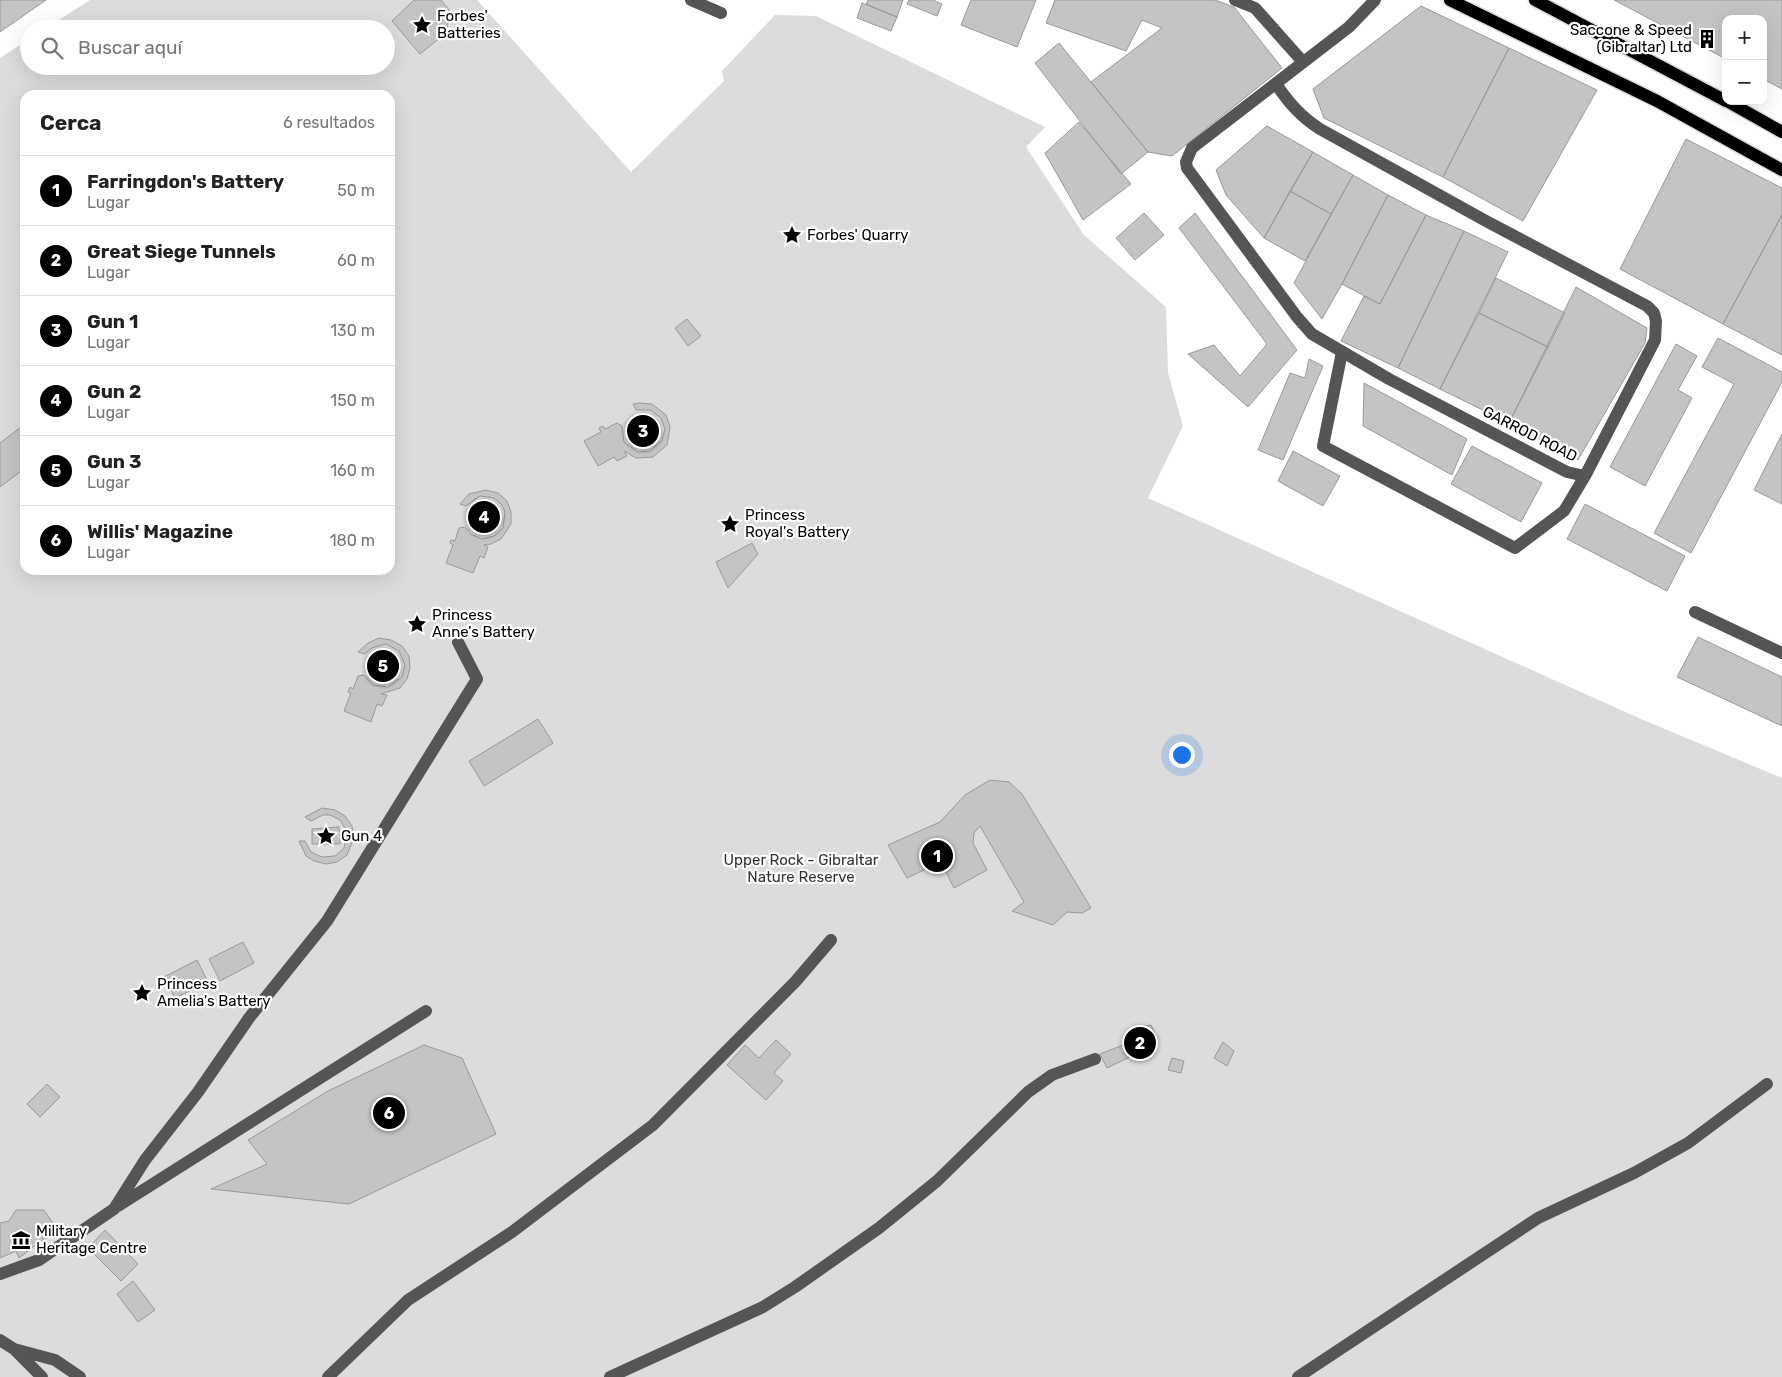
<!DOCTYPE html>
<html lang="es">
<head>
<meta charset="utf-8">
<style>
  :root { --surface:#fff; --page:#f6f6f6; --text:#222; --muted:#767676; --line:#e0e0e0; --accent:#000 }
  body { margin:0; font-family:Rubik,sans-serif; background:var(--page); color:var(--text) }
  .controls { position:absolute; right:15px; top:15px; display:grid; overflow:hidden; border-radius:10px; box-shadow:0 5px 20px #0002 }
  .controls button { width:45px; height:45px; display:grid; place-items:center; padding:0; border:0; border-bottom:1px solid var(--line); background:var(--surface); color:var(--text); font:25px sans-serif }
  .you { position:absolute; left:1181px; top:754px; width:18px; height:18px; margin:-12px; border:4px solid #fff; border-radius:50%; background:#1a73e8; box-shadow:0 0 0 8px #1a73e833 }
  .badge { display:grid; place-items:center; width:32px; height:32px; border-radius:50%; background:var(--accent); color:#fff; font-size:16px; font-weight:700 }
  .pin { position:absolute; translate:-50% -50%; border:2px solid #fff; box-shadow:0 1px 5px #0006 }
  .list { margin:0; padding:0; list-style:none }
  h2 { display:flex; justify-content:space-between; align-items:center; height:65px; margin:0; padding:0 20px; font-size:21px }
  h2 small { font-size:16px; font-weight:400; color:var(--muted) }
  .list li { display:grid; grid-template-columns:32px 1fr auto; gap:15px; align-items:center; box-sizing:border-box; height:70px; padding:0 20px; border-top:1px solid var(--line) }
  .list b { display:block; font-size:19px; white-space:nowrap }
  .list p { margin:0; font-size:16px; white-space:nowrap; color:var(--muted) }
  .list em { font-size:16px; font-style:normal; color:var(--muted) }
  .icon { flex:none; width:28px; height:28px; fill:none; stroke:currentColor; stroke-width:2; stroke-linecap:round; stroke-linejoin:round }
  .map { position:relative; flex:none; width:1782px; height:1377px; overflow:hidden }
  .search { position:absolute; background:var(--surface); box-shadow:0 5px 20px #0002; left:20px; top:20px; width:375px; height:55px; display:flex; align-items:center; gap:12px; box-sizing:border-box; padding:0 18px; border-radius:28px; color:var(--muted); font-size:19px }
  .panel { position:absolute; background:var(--surface); box-shadow:0 5px 20px #0002; left:20px; top:90px; width:375px; height:485px; border-radius:15px }
  .map>svg:first-child { display:block }
  .green { fill:#dcdcdc; fill-rule:evenodd }
  .building { fill:#c4c4c4; stroke:#999 }
  .lines { fill:none; stroke-linecap:round; stroke-linejoin:round }
  .major-casing { stroke:#dbdbdb; stroke-width:15 }
  .minor { stroke:#555; stroke-width:12 }
  .major { stroke:#000; stroke-width:12 }
  .labels { text-anchor:middle; dominant-baseline:central; stroke-width:4.5; stroke-linejoin:round; paint-order:stroke }
  .poi-label { font-size:15px; fill:#000; stroke:#fff; text-anchor:start }
  .street-label { font-size:15px; fill:#000; stroke:#fff }
  .park-label { font-size:15px; fill:#333; stroke:#fff }
</style>
</head>
<body>
<div class="map">
<svg width="1782" height="1377" viewBox="0 0 1782 1377">
  <rect width="100%" height="100%" fill="#fff"/>
  <path class="green" d="M90,0H477L631,172L724,81L722,71L775,15L816,16L1045,127L1026,147L1084,235L1166,307L1168,373L1183,426L1148,498L1641,719L1782,778V1377H0V58L29,39V66H386V29H45ZM25,95H390V570H25Z"/>
  <path class="building" d="M0,0H46L0,32Z
    M414,0H441L449,10L447,32L420,54L392,21Z
    M868,0H903L897,17L866,4Z
    M909,0H933L942,4L937,16L907,4Z
    M971,0H1036L1017,47L961,25Z
    M1055,0H1215L1234,7L1282,68L1172,156L1148,152L1091,82L1162,28L1142,20L1126,51L1046,23Z
    M1614,0H1782V89L1763,79V19H1726V59Z
    M862,3L897,17L891,31L857,18Z
    M1421,6L1509,48L1443,177L1324,118L1313,89Z
    M1059,43L1148,152L1121,174L1035,63Z
    M1509,48L1597,90L1523,221L1443,177Z
    M1079,122L1131,184L1083,220L1045,153Z
    M1267,126L1313,152L1264,238L1226,195L1216,170Z
    M1686,139L1782,188V215L1723,324L1620,269Z
    M1313,152L1353,175L1331,214L1290,191Z
    M1353,175L1388,195L1342,284L1322,319L1294,283Z
    M1290,191L1331,214L1305,261L1264,238Z
    M1388,195L1426,215L1380,304L1342,284Z
    M1144,213L1164,235L1135,260L1116,238Z
    M1195,213L1297,350L1248,407L1188,354L1214,345L1240,376L1267,344L1179,228Z
    M1426,215L1464,231L1398,368L1341,341L1364,296L1380,304Z
    M1782,215V355L1723,324Z
    M1464,231L1508,252L1440,389L1398,368Z
    M1496,278L1565,313L1548,347L1479,313Z
    M1576,287L1647,328L1645,343L1578,460L1509,423Z
    M1479,313L1548,347L1509,423L1440,389Z
    M687,319L701,336L688,346L675,328Z
    M1718,338L1782,372V382L1691,553L1654,533L1734,384L1702,367Z
    M1676,344L1697,356L1678,390L1692,398L1645,486L1610,467Z
    M1309,359L1323,366L1283,460L1258,450L1290,373L1305,378Z
    M1364,383L1467,439L1452,475L1363,426Z
    M639,403L652,404L666,415L670,427L667,445L653,457L636,458L624,451L627,456L617,461L614,457L598,466L584,441L601,432L599,428L603,426L605,429L617,423L622,426L624,442L638,452L650,451L662,440L665,429L661,418L650,410H636L633,404Z
    M637,415L659,433L648,446L627,427Z
    M25,424V468L0,487V443Z
    M1782,434V504L1754,490Z
    M1472,446L1542,483L1521,522L1451,484Z
    M1293,451L1340,476L1323,506L1278,481Z
    M486,490L498,493L507,501L511,512V524L501,539L491,544L484,545L488,547L484,558L480,556L473,573L446,563L453,545L450,543L451,540L455,541L459,528L465,527L471,534L482,539L494,536L503,528L505,512L502,505L494,498L480,496L466,506L460,504L469,494Z
    M1585,504L1685,556L1667,591L1567,539Z
    M473,506L499,513L495,529L469,521Z
    M752,543L758,554L728,588L716,562Z
    M1698,637L1782,677V726L1677,677Z
    M379,638L391,640L402,646L409,656L410,668L407,679L400,688L381,694L387,695L382,706L377,704L371,722L344,711L351,693L348,692L350,687L353,689L358,676L364,675L373,685L388,687L402,677L405,665L399,651L386,644L372,648L365,654L358,652L368,643Z
    M370,655L398,660L395,676L367,671Z
    M538,719L553,743L484,786L469,761Z
    M990,780L1009,782L1022,794L1091,908L1082,913L1067,912L1053,925L1012,911L1024,902L980,826L974,833L973,843L987,870L954,888L941,862L907,878L888,845L940,822L965,795Z
    M322,808L335,810L345,816L352,826L354,838L347,855L337,862L326,864L314,861L306,856L299,841H305L311,852L322,857L335,856L344,848L347,832L340,820L330,815H323L311,821L305,817Z
    M339,827L340,844H312V829Z
    M243,942L254,963L220,981L209,959Z
    M197,960L208,982L175,998L164,977Z
    M1151,1025L1157,1038L1142,1051L1107,1068L1100,1054L1136,1040L1133,1029Z
    M776,1040L791,1054L774,1073L783,1081L766,1100L727,1065L745,1045L759,1058Z
    M1223,1042L1234,1051L1227,1066L1214,1058Z
    M424,1045L462,1058L496,1134L349,1204L211,1189L267,1164L248,1140L328,1091Z
    M1172,1058L1184,1061L1181,1073L1168,1070Z
    M47,1084L60,1097L40,1117L27,1104Z
    M16,1210H44L57,1229L19,1258L16,1251L0,1258V1223L9,1221Z
    M105,1230L138,1264L121,1281L88,1248Z
    M133,1281L155,1310L138,1322L117,1294Z"/>
  <g class="lines">
    <g class="major-casing">
      <path id="major" d="M1450,0L1657,101L1782,170
        M1535,0L1726,101
        M1727,101L1782,132"/>
    </g>
    <path class="minor" d="M691,0L721,13
      M1235,0L1255,8L1303,62
      M1276,84C1289,103 1300,116 1320,129L1486,221L1647,306L1654,313L1656,321L1655,340L1585,476L1567,472L1389,379L1312,334L1297,317L1187,168L1186,162L1192,148L1349,27L1375,0
      M1342,352L1323,446L1515,548L1564,511L1585,476
      M1695,612L1782,653
      M118,1206L426,1011
      M0,1274L39,1260L114,1209L145,1160L198,1092L249,1018L327,921L477,679L458,642
      M0,1340L14,1349L42,1377
      M14,1349L55,1360L80,1377
      M328,1377L408,1300L512,1232L653,1125L795,982L831,940
      M610,1377L763,1307L795,1287L879,1228L937,1181L1028,1092L1052,1075L1095,1059
      M1298,1377L1538,1218L1634,1173L1688,1143L1767,1084"/>
    <use href="#major" class="major"/>
  </g>
  <defs>
    <g id="sight-bare" transform="scale(1.5)"><path d="M0-6L1.8-2.2L6-1.7L2.9 1.2L3.7 5.4L0 3.3L-3.7 5.4L-2.9 1.2L-6-1.7L-1.8-2.2Z" fill="#000" stroke="#fff" stroke-width="2.5" paint-order="stroke"/></g>
    <g id="building-bare" transform="scale(1.5)"><path d="M-4-6H4V6H1V3H-1V6H-4ZM-2.5-4.3h1.7v1.8h-1.7ZM.8-4.3h1.7v1.8H.8ZM-2.5-1h1.7V.8h-1.7ZM.8-1h1.7V.8H.8Z" fill="#000" stroke="#fff" stroke-width="2.5" paint-order="stroke"/></g>
    <g id="museum-bare" transform="scale(1.5)"><path d="M0-6L6-3V-2H-6V-3ZM-5-1h2V3h-2ZM-1-1h2V3h-2ZM3-1h2V3H3ZM-6 4H6V6H-6Z" fill="#000" stroke="#fff" stroke-width="2.5" paint-order="stroke"/></g>
  </defs>
  <g fill-rule="evenodd">
    <use href="#sight-bare" x="422" y="25"/>
    <use href="#building-bare" x="1707" y="39"/>
    <use href="#sight-bare" x="792" y="235"/>
    <use href="#sight-bare" x="730" y="524"/>
    <use href="#sight-bare" x="417" y="624"/>
    <use href="#sight-bare" x="326" y="836"/>
    <use href="#sight-bare" x="142" y="993"/>
    <use href="#museum-bare" x="21" y="1240"/>
  </g>
  <g class="labels">
    <g class="poi-label">
      <text x="437" y="16">Forbes'<tspan x="437" dy="17">Batteries</tspan></text>
      <text x="1692" y="30" text-anchor="end">Saccone &amp; Speed<tspan x="1692" dy="17">(Gibraltar) Ltd</tspan></text>
      <text x="807" y="235">Forbes' Quarry</text>
      <text x="745" y="515">Princess<tspan x="745" dy="17">Royal's Battery</tspan></text>
      <text x="432" y="615">Princess<tspan x="432" dy="17">Anne's Battery</tspan></text>
      <text x="341" y="836">Gun 4</text>
      <text x="157" y="984">Princess<tspan x="157" dy="17">Amelia's Battery</tspan></text>
      <text x="36" y="1231">Military<tspan x="36" dy="17">Heritage Centre</tspan></text>
    </g>
    <g class="street-label">
      <text transform="translate(1530 434) rotate(27)">GARROD ROAD</text>
    </g>
    <g class="park-label">
      <text x="801" y="860">Upper Rock - Gibraltar<tspan x="801" dy="17">Nature Reserve</tspan></text>
    </g>
  </g>
</svg>
<div class="controls">
<button>+</button>
<button>−</button>
</div>
<div class="you"></div>
<div class="pin badge" style="left:937px;top:856px">1</div>
<div class="pin badge" style="left:1140px;top:1043px">2</div>
<div class="pin badge" style="left:643px;top:431px">3</div>
<div class="pin badge" style="left:484px;top:517px">4</div>
<div class="pin badge" style="left:383px;top:666px">5</div>
<div class="pin badge" style="left:389px;top:1113px">6</div>
<div class="search"><svg class="icon" aria-label="search" viewBox="0 0 24 24"><circle cx="10" cy="10" r="6"/><path d="M15 15l6 6"/></svg>Buscar aquí</div>
<section class="panel">
<h2>Cerca<small>6 resultados</small></h2>
<ul class="list">
<li><span class="badge">1</span><div><b>Farringdon's Battery</b><p>Lugar</p></div><em>50 m</em></li>
<li><span class="badge">2</span><div><b>Great Siege Tunnels</b><p>Lugar</p></div><em>60 m</em></li>
<li><span class="badge">3</span><div><b>Gun 1</b><p>Lugar</p></div><em>130 m</em></li>
<li><span class="badge">4</span><div><b>Gun 2</b><p>Lugar</p></div><em>150 m</em></li>
<li><span class="badge">5</span><div><b>Gun 3</b><p>Lugar</p></div><em>160 m</em></li>
<li><span class="badge">6</span><div><b>Willis' Magazine</b><p>Lugar</p></div><em>180 m</em></li>
</ul>
</section>
</div>
</body>
</html>
